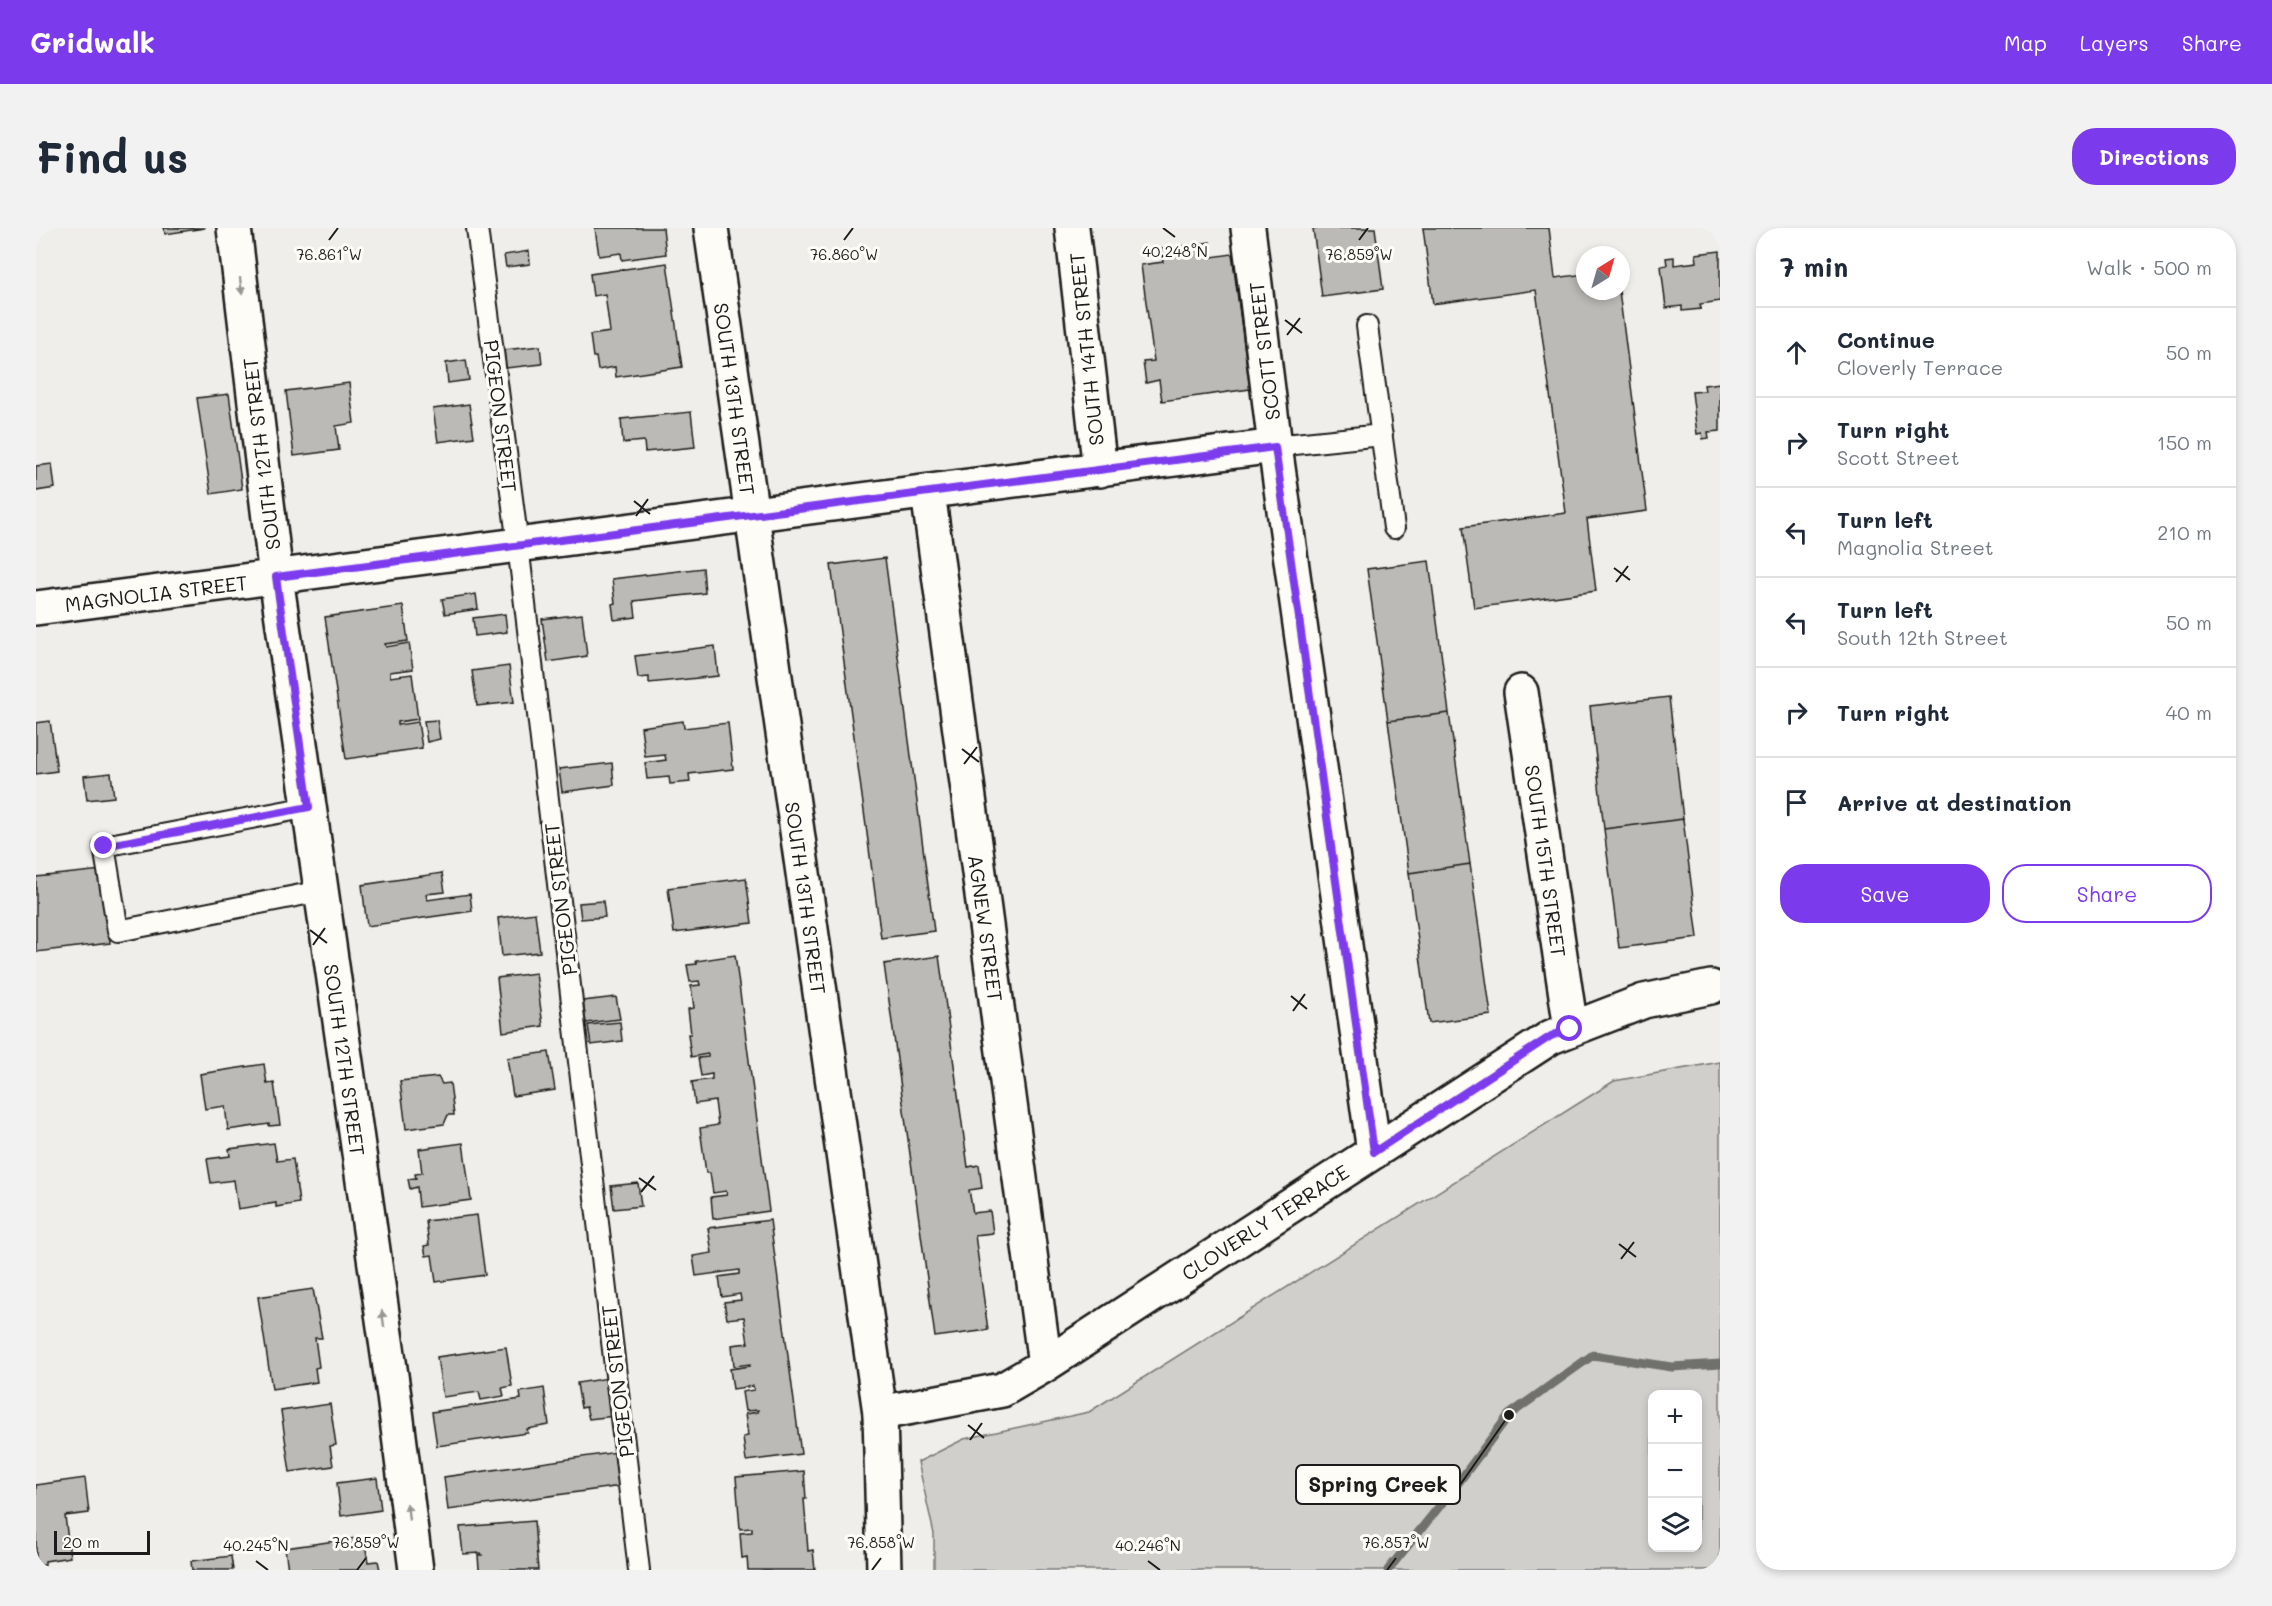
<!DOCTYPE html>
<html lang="en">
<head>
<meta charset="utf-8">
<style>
  :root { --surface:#fff; --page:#f2f2f3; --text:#1f2937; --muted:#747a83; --line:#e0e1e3; --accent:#7c3aed }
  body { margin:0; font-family:Mali,sans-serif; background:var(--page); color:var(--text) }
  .controls { position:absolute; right:18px; bottom:18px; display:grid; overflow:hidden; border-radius:12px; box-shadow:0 3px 9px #0003 }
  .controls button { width:54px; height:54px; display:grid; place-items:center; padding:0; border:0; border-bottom:2px solid var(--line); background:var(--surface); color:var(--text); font:30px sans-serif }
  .compass { position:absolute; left:1540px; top:18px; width:54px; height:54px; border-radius:50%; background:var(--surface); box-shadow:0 3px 9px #0003; rotate:37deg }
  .scale { position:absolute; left:18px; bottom:15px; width:96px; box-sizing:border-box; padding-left:6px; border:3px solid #1c1c1c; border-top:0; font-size:16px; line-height:21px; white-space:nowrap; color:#1c1c1c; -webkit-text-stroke:4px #fdfcf7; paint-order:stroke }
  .stop { position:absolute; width:18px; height:18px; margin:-14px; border:4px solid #7c3aed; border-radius:50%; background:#fff }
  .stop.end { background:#7c3aed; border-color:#fff; box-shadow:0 2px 6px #0008 }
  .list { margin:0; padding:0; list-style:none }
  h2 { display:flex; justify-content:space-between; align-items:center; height:78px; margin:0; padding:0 24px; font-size:26px }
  h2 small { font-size:20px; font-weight:400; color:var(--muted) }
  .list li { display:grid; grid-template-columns:39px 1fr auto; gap:18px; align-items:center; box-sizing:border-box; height:90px; padding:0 24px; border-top:2px solid var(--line) }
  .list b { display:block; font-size:22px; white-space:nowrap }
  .list p { margin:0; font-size:20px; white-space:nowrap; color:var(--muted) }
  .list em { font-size:20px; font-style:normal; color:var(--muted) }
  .actions { display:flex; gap:12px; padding:18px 24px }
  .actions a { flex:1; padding:14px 0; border:2px solid var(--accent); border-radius:24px; text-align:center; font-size:21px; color:var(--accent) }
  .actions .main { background:var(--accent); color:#fff }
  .icon { flex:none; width:33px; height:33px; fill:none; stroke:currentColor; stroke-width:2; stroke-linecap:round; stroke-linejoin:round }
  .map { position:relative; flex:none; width:1684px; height:1342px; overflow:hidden; border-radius:24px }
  header { display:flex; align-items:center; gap:36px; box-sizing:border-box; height:84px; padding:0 30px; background:var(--accent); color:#fff }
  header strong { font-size:28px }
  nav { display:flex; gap:33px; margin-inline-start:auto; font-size:21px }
  .intro { display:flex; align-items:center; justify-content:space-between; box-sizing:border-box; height:144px; padding:0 36px }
  h1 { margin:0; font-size:42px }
  .button { padding:15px 27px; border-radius:24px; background:var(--accent); color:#fff; font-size:21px; font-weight:700 }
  main { display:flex; gap:36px; padding:0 36px }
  aside { flex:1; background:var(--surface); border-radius:24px; box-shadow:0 3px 9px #0003 }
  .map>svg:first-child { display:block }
  .green { fill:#d0cfcc; stroke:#767674; stroke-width:1.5; fill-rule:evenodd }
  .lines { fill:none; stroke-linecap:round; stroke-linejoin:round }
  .stream { stroke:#706f6d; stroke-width:9 }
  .building { fill:#bbbab6; stroke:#1c1c1c; stroke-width:1.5 }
  .service-casing { stroke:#1c1c1c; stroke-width:24 }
  .minor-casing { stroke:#1c1c1c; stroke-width:38 }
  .tertiary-casing { stroke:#1c1c1c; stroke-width:38 }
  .service { stroke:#fdfcf7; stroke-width:20 }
  .minor { stroke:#fdfcf7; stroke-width:33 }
  .tertiary { stroke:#fdfcf7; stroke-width:33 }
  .oneway { fill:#989794 }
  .route { stroke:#7c3aed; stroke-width:8 }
  .ticks { fill:none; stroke:#1c1c1c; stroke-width:2 }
  .labels { text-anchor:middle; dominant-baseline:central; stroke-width:6; stroke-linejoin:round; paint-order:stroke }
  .street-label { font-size:20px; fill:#1c1c1c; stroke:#fdfcf7 }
  .ticks-label { font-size:15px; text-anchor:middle; fill:#1c1c1c; stroke:#fdfcf7; stroke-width:6; stroke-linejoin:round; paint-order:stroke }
  .leader { fill:none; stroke:#1c1c1c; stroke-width:2 }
  .callout-dot { fill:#1c1c1c; stroke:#fdfcf7; stroke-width:2 }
  .callout { fill:#fdfcf7; stroke:#1c1c1c; stroke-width:2 }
  .callout-label { font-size:21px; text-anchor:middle; font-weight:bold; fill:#1c1c1c }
</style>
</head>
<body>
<header>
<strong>Gridwalk</strong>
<nav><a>Map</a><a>Layers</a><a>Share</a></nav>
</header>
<div class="intro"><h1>Find us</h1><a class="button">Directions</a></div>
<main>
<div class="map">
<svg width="1684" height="1342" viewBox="0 0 1684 1342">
  <rect width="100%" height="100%" fill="#f0eeea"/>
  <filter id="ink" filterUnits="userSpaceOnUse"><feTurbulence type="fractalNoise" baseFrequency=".0167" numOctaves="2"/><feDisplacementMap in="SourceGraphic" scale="12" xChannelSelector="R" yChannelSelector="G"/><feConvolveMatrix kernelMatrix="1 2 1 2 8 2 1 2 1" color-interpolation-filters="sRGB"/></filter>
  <g filter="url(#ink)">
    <path class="green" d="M1684,834V1342H898V1306L882,1234L928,1211L1053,1184L1578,853ZM1616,1166H1662V1320H1616Z"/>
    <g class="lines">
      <path class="stream" d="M1352,1342L1419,1259L1473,1187L1557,1127L1636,1139L1684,1136"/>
    </g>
    <path class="building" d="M128,0H169L129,6Z
      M559,0H627L630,26L586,32L585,25L563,28Z
      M1277,0H1339L1347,61L1286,69Z
      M1387,0H1513L1519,50L1549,46V63H1583L1611,283L1551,291L1560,363L1438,380L1427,299L1530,285L1500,62L1397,76Z
      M1174,14L1176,29L1196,26L1214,161L1126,173L1123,152L1110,155L1107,134L1118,133L1105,37L1127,34L1125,21Z
      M493,23L494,36L470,39L468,27Z
      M1684,23V73L1664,76L1665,81L1646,83V78L1630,80L1625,38L1631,37L1630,30L1638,29V37L1661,34L1660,26Z
      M631,35L646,139L580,149L579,139L562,142L560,129H557L554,107L574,104L569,66L557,68L554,46Z
      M504,118L506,136L470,140L468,122Z
      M430,132L433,152L412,155L410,135Z
      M313,155L318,195L300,198L303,222L258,228L250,163Z
      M1684,155V203L1672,204L1673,210L1667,211L1666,205L1661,206L1656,164L1669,163L1668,157Z
      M193,166L206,261L175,266L161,170Z
      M433,176L438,209L402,214L397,181Z
      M655,184L659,219L609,224L608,213L587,215L585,191Z
      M16,236L19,260L0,263V238Z
      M849,330L898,703L845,710L795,337Z
      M1393,333L1413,485L1352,493L1331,341Z
      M667,340L669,365L598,373L600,389L578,392L576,376L579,375L576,351Z
      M440,366L442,381L409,386L406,371Z
      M367,378L372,413L349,416L350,419L373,415L377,441L354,444V449L376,446L382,491L362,494V497L382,494L386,520L310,531L289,389Z
      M469,386L471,404L439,408L437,390Z
      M546,386L551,428L512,434L506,391Z
      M679,418L682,448L613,455V449L602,450L599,428Z
      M473,438L478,474L441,478L436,443Z
      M1633,469L1647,591L1568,601L1554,478Z
      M1413,485L1434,636L1373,645L1352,493Z
      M401,492L404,511L391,514L388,493Z
      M14,493L21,543L0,546V495Z
      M647,493L648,500L692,495L697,541L653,546L654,554L634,556L633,549L611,551L609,535L630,532L629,527L609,529L605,499Z
      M576,535L578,557L526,564L523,541Z
      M75,545L78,569L51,572L48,548Z
      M1647,591L1662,710L1583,720L1568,601Z
      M1434,636L1455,787L1393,795L1373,645Z
      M66,642L74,715L0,724V649Z
      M406,645L409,664L390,666L391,672L434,666L436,683L331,698L326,657Z
      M710,650L716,695L638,705L632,660Z
      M567,673L569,689L545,691L543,675Z
      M499,685L504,724L466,728L462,690Z
      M699,727L733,983L677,991L675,969L691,967L690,963L677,965L674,945H670L664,900L682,897L679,873L659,876L656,854L676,851V846L665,848L662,830L672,829V826L655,829L652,806H655L652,781L658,780L655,758L664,757L663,753L654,754L651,737L661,736L660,733Z
      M903,728L932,939L943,937L946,960L933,962L937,985L954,983L957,1005L939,1007L952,1102L899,1109L848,736Z
      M500,745L507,798L467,804L461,750Z
      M580,769L584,791L550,795L547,773Z
      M584,794L586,813L555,817L552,797Z
      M513,824L519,862L477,868L471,830Z
      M228,836L231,856L238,855L244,897L233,898V896L192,902L189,878L169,881L164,846Z
      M402,849L406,856L414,855L418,887H412L408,896L370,901L364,853Z
      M238,915L241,933L257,931L263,975L240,979V975L202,981L198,952L175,955L171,931L194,928L193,921Z
      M427,915L435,972L383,979L381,959L374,961L372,951L380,950L379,946L386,945L383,921Z
      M602,955L605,978L578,981L575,958Z
      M441,987L449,1047L400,1054L396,1027L390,1028L388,1018L393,1017L390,993Z
      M734,992L765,1226L710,1233L707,1209L712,1208L709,1186L722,1184V1182L709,1183L706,1164L718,1162L717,1158L697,1161L694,1141L714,1138V1136L698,1138L696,1117L712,1115L708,1089L691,1091L688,1074L705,1072L704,1066L686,1069L683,1049L703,1046V1042L660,1048L657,1028L676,1025L672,1000Z
      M277,1061L286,1110H279L283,1139L279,1140L281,1154L236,1161L222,1069Z
      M470,1119L476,1158L466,1160L468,1168L445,1172L443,1164L407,1169L401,1129Z
      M572,1150L578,1188L553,1191L550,1179L545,1180L541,1155Z
      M508,1160L513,1197L491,1201L492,1205L401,1218L396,1184L485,1171L484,1164Z
      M294,1176L300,1217L294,1218L297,1238L254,1244L245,1183Z
      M581,1224L585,1258L412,1282L408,1249Z
      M768,1243L770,1271H768L772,1323L777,1322L779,1342H712L711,1329L706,1330L704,1305L716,1304V1300L704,1301L700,1249Z
      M49,1250L53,1285L29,1288L34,1329L9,1333V1337L0,1338V1257Z
      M341,1250L345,1282L305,1288L301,1255Z
      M498,1293L502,1342H444H447L443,1341L442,1327H446L445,1325L427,1326L424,1299Z
      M328,1309L332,1334L342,1333L344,1342H252L249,1320Z
      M195,1328L197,1342H156L155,1333Z"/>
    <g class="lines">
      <g class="service-casing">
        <path id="service" d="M441,0L482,317L603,1342
          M1331,98L1358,300
          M1239,218L1346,207
          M273,579L68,618L82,703L285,663"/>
      </g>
      <g class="minor-casing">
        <path id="minor" d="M198,0L240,349L358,1168L380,1342
          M1036,0L1064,242
          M1212,0L1239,218L1338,924
          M892,264L1009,1137
          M0,380L1239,218
          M1485,464L1535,801
          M844,1185L966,1162L1009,1137L1515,809L1608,773L1675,759"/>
      </g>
      <g class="tertiary-casing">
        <path id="tertiary" d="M675,0L844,1185L848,1342"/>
      </g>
      <use href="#service" class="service"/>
      <use href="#minor" class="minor"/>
      <use href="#tertiary" class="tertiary"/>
    </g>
    <defs><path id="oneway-solid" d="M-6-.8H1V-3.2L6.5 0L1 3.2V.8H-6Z" transform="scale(1.5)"/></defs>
    <g class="oneway">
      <use href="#oneway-solid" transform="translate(205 58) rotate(83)"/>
      <use href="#oneway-solid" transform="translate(347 1091) rotate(-98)"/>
      <use href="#oneway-solid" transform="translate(372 1284) rotate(-97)"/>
    </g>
  </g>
  <g class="lines" filter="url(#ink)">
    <path class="route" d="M68,618L273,579L240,349L1239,219L1338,924L1515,808L1534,801"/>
  </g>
  <path class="ticks" d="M1127,0L1139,9M293,12L302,0M808,12L817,0M1323,12L1332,0M1249,92L1266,105M1251,107L1264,90M598,273L614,286M600,288L612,271M1578,340L1594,352M1580,354L1592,338M926,521L943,534M928,536L941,519M274,702L291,715M277,717L289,700M1255,768L1271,781M1257,783L1269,766M603,950L620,962M605,964L618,948M1583,1016L1600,1029M1585,1031L1598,1014M932,1197L948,1210M934,1212L946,1195M220,1333L232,1342M1112,1333L1124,1342M321,1342L330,1330M836,1342L845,1330M1351,1342L1360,1330"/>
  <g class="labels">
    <g class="street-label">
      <text transform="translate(1050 121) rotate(-96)">SOUTH 14TH STREET</text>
      <text transform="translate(1228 123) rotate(-97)">SCOTT STREET</text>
      <text transform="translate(699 171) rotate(82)">SOUTH 13TH STREET</text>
      <text transform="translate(465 188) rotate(83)">PIGEON STREET</text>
      <text transform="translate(225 226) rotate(-97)">SOUTH 12TH STREET</text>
      <text transform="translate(120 365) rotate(-7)">MAGNOLIA STREET</text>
      <text transform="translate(1510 633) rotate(82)">SOUTH 15TH STREET</text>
      <text transform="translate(770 670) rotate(82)">SOUTH 13TH STREET</text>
      <text transform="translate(524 671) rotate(-97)">PIGEON STREET</text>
      <text transform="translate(950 700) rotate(82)">AGNEW STREET</text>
      <text transform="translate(309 832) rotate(82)">SOUTH 12TH STREET</text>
      <text transform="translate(1229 994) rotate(-33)">CLOVERLY TERRACE</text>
      <text transform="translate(581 1153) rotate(-97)">PIGEON STREET</text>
    </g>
  </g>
  <g class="ticks-label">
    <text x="1139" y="29">40.248°N</text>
    <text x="293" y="32">76.861°W</text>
    <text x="808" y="32">76.860°W</text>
    <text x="1323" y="32">76.859°W</text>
    <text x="330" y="1320">76.859°W</text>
    <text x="845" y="1320">76.858°W</text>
    <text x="1360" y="1320">76.857°W</text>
    <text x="220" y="1323">40.245°N</text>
    <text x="1112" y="1323">40.246°N</text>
  </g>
  <path class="leader" d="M1473 1187L1424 1257"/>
  <circle class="callout-dot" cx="1473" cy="1187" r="6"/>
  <rect class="callout" x="1260" y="1237" width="164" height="39" rx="6"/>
  <g class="callout-label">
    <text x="1342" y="1264">Spring Creek</text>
  </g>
</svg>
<div class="controls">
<button>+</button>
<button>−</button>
<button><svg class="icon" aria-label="layers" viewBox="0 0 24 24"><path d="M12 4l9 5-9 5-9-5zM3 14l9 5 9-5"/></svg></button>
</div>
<svg class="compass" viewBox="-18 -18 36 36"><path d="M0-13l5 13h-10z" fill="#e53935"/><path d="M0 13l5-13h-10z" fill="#747a83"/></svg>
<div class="scale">20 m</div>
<div class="stop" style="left:1534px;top:801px"></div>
<div class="stop end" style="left:68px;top:618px"></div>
</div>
<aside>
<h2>7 min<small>Walk · 500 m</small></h2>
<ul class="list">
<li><svg class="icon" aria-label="ahead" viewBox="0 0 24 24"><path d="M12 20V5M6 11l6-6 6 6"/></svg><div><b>Continue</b><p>Cloverly Terrace</p></div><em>50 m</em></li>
<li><svg class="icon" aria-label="right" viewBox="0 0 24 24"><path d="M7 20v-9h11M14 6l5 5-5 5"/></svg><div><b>Turn right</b><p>Scott Street</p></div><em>150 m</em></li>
<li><svg class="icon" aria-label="left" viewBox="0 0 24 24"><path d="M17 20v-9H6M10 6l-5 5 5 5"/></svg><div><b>Turn left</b><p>Magnolia Street</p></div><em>210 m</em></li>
<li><svg class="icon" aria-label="left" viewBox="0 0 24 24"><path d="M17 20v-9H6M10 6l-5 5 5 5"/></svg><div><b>Turn left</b><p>South 12th Street</p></div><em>50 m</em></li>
<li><svg class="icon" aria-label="right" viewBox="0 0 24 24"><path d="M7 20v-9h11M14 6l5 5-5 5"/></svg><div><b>Turn right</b></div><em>40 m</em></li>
<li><svg class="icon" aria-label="arrive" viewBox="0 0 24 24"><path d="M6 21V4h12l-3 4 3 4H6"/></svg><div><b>Arrive at destination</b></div></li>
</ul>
<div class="actions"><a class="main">Save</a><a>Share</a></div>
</aside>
</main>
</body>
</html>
